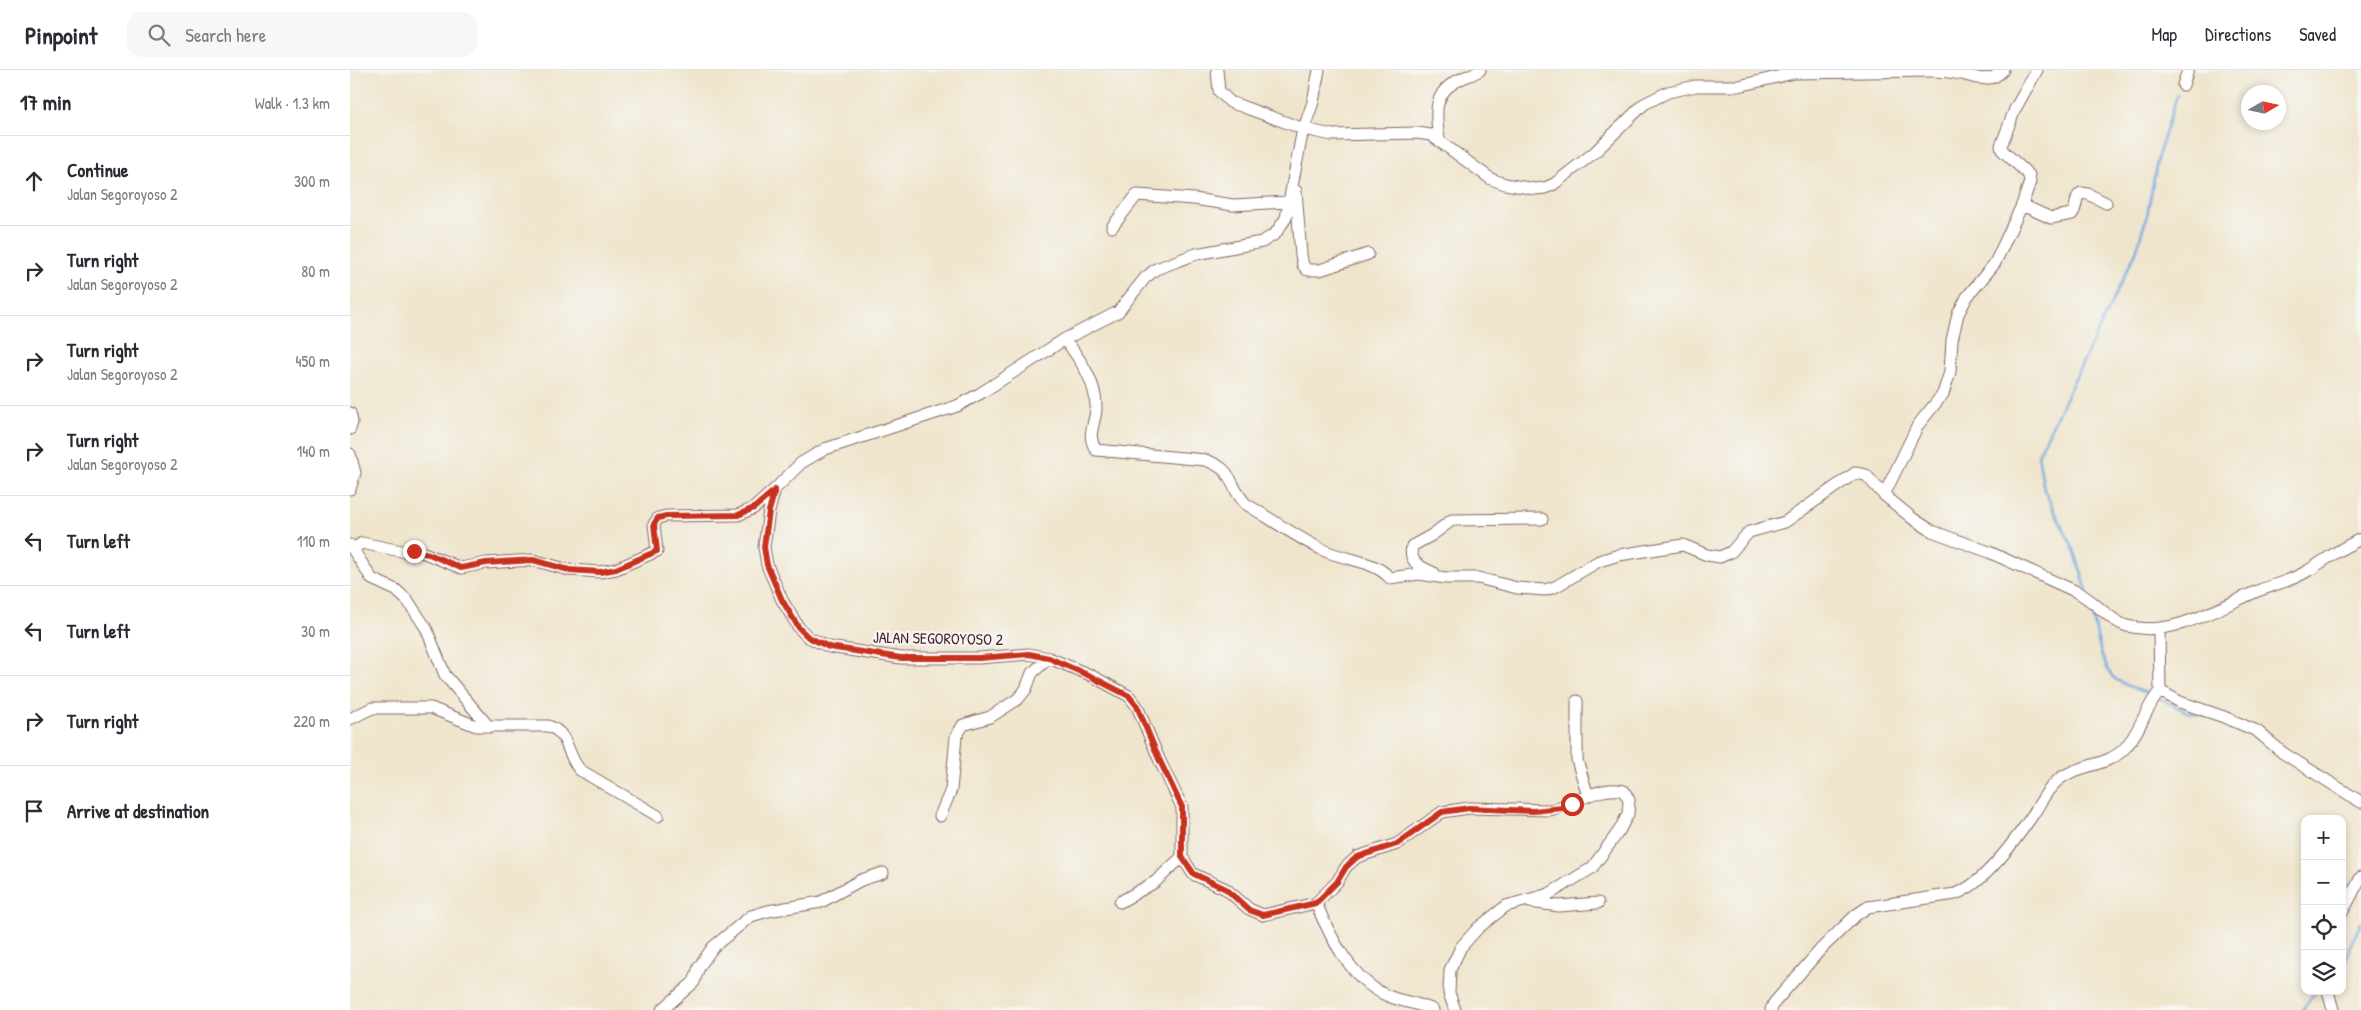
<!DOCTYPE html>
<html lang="en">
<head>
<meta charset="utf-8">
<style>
  :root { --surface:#fff; --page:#f7f7f7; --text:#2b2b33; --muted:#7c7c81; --line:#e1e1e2 }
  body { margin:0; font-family:"Patrick Hand",sans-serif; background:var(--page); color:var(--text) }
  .controls { position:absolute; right:15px; bottom:15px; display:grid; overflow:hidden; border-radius:10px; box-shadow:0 2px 8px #0003 }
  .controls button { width:45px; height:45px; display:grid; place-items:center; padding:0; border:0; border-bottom:1px solid var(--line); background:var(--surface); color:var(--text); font:25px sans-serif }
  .compass { position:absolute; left:1891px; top:15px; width:45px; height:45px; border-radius:50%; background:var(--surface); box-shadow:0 2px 8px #0003; rotate:81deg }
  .stop { position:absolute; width:15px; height:15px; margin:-11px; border:4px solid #c8321e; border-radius:50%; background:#fff }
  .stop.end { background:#c8321e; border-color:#fff; box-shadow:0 1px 5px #0008 }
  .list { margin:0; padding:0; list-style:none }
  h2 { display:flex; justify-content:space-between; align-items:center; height:65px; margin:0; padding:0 20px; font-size:21px }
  h2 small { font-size:16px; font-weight:400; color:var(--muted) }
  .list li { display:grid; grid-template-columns:32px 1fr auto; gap:15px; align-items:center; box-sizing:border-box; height:90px; padding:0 20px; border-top:1px solid var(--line) }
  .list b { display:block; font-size:19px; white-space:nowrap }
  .list p { margin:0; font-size:16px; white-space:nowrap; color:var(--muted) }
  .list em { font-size:16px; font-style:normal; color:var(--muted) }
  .icon { flex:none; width:28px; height:28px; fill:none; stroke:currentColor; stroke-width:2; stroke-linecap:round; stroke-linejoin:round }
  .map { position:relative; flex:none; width:2011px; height:940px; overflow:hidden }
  header { display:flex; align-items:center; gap:30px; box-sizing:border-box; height:70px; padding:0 25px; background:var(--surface); border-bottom:1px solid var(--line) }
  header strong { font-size:24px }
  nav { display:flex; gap:28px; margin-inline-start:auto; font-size:18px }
  .search { width:350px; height:45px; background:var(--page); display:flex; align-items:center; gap:12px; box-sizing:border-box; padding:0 18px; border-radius:15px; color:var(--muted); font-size:19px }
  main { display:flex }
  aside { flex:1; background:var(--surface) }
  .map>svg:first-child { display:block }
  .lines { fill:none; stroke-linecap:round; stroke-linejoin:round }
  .stream { stroke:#72a9e0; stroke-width:2.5 }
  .minor-casing { stroke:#846463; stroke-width:13 }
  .minor { stroke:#fff; stroke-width:11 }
  .route { stroke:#c8321e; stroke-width:6 }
  .labels { text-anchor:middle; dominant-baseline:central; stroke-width:4.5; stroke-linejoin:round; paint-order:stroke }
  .street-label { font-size:16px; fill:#4a1f2b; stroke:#f6f6f2 }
</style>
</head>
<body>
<header>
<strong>Pinpoint</strong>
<div class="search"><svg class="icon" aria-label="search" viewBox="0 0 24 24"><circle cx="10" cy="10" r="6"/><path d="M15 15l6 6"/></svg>Search here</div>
<nav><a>Map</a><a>Directions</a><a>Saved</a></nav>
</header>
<main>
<aside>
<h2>17 min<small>Walk · 1.3 km</small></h2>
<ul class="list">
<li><svg class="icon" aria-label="ahead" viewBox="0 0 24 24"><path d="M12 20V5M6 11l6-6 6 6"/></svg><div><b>Continue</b><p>Jalan Segoroyoso 2</p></div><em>300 m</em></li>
<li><svg class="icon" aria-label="right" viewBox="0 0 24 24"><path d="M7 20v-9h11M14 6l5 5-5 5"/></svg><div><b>Turn right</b><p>Jalan Segoroyoso 2</p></div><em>80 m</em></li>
<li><svg class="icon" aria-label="right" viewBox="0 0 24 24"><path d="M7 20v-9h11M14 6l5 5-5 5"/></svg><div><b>Turn right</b><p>Jalan Segoroyoso 2</p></div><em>450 m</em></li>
<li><svg class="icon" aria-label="right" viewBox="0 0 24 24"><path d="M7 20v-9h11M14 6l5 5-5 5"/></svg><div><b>Turn right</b><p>Jalan Segoroyoso 2</p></div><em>140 m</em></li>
<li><svg class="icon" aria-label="left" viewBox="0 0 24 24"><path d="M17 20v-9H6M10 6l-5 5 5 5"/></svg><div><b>Turn left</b></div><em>110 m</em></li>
<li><svg class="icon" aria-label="left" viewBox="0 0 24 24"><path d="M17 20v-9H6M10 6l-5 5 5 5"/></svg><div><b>Turn left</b></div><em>30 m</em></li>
<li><svg class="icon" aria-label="right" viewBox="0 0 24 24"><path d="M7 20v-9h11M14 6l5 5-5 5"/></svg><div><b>Turn right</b></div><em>220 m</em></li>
<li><svg class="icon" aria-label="arrive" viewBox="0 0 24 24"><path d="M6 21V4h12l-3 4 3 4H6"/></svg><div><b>Arrive at destination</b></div></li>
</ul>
</aside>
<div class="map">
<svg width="2011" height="940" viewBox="0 0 2011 940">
  <rect width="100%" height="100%" fill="#f6f6f2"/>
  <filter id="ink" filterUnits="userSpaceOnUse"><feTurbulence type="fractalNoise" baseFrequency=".02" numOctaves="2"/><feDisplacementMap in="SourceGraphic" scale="10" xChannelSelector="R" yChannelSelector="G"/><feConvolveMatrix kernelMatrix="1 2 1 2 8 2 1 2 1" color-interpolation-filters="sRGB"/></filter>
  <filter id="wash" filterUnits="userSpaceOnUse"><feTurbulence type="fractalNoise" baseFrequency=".0096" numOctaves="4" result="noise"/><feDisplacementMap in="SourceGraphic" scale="20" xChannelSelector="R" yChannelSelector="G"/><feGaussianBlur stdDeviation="1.12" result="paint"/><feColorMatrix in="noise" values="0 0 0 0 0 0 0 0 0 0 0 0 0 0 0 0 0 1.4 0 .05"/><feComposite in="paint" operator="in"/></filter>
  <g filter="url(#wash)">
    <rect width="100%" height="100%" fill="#efe5cc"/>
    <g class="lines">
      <path class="stream" d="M1738,524L1724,480L1694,420L1688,385L1786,182L1797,145L1808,86L1827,25
        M1741,537C1745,555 1750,593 1763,607C1769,614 1792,621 1802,625
        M1809,628L1837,642L1855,646
        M1992,902L2000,876L2011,853
        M1952,940L1966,921"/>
    </g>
  </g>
  <g filter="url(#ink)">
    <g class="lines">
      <g class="minor-casing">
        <path id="minor" d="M867,0L869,21L880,32L954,59L982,65L1067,63L1081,65L1141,109L1155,114L1185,119L1195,118L1204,114L1245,82L1294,34L1318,22L1346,16H1389L1444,3L1583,1C1593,1 1602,2 1612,4C1627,8 1640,14 1653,0
          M969,0L963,32L952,64L936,148L925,164L912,172L846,184L806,199L795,208L768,242L715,269L631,323L607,336L475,379L451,393L425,419L419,441L414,477L417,495L432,530L449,558L458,567L479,577L551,588H629L679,584L699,588L740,605L779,626L787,636L809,689L832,737V787L843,804L876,819L899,839L913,845L966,833L987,812L996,797L1007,787L1047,774L1092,742L1119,738L1199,740C1222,736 1250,714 1274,721L1279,730L1278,744L1269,761L1242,798L1199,824L1156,836L1128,858L1111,877L1100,900L1099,923L1105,940
          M1687,0L1665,39L1651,76L1652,80L1679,105L1680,112L1672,135L1645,193L1617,227L1608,244L1602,270L1600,302L1593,324L1568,355L1534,425L1562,448L1582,461L1639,482L1727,522C1745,531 1760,551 1777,556C1823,568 1869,537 1910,520C1926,514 1944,510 1959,500C1977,489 1992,477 2011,469
          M1833,15L1838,0
          M1089,69C1086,47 1082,25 1105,12C1113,7 1122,5 1130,0
          M946,121L951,185L953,195L957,200H970L1018,184
          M1672,135L1701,148L1722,144C1728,137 1724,127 1731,123L1738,124L1756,133
          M762,157L787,125L844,129L883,135L939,132
          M715,269C730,290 747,312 746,339C745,355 736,365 746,380L855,390C886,400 877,415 896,434C921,449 946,467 973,480C994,490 1024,490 1040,508L1069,504L1096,508H1128L1167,518L1195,520L1205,517L1249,491L1269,485L1333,475L1357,485L1370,487L1381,482L1399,462L1435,452L1505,403L1516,405L1534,425
          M0,343L2,352L0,359
          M0,384L5,403L0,419
          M0,475L22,509L46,520L58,531L76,558L95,605L139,657
          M3,479L12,473L56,482H72L111,498L136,493L183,490L219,500L250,502L266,499L307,481L304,454L308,448L316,446L388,445L404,438L425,419
          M1084,503C1071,497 1058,493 1062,476L1082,465L1102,450L1192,449
          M1810,621L1830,632L1874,647L1907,661L1933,683L2011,732
          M1227,631V690L1238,726
          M0,649L22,638H81L126,656H198C220,663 216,685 230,700L308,746
          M590,746L601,720L606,667L613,655L640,647L668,629L676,619L682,603L699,588
          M770,832L805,812L832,787
          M1180,832L1209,836L1248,833
          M966,833C980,867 1002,911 1038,926C1052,932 1069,933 1083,940
          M1992,843L2011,807
          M1978,921L1983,940
          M312,940L344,912L349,897L363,877L401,846L418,841L471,832L511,810L533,803
          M1421,940L1424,933L1471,879L1506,845L1518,837L1605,824C1634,815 1667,768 1684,743C1691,732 1696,721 1706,712C1725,694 1755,698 1774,679C1790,663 1795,638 1810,621L1809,560"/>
      </g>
      <use href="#minor" class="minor"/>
    </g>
  </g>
  <g class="lines" filter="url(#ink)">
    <path class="route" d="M64,481L79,484L111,498L136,493L183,490L219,500L250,502L266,499L307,481L304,454L308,448L316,446L388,445L404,438L425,420L419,441L414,477L417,495L432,530L449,558L458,567L479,577L551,588H629L679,584L699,588L740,606L779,626L787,636L809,689L832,737V787L844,804L876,819L899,840L913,845L966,833L987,812L996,797L1007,787L1047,774L1092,742L1119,738L1183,741L1212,738L1222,734"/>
  </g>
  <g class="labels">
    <g class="street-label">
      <text transform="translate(588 568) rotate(1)">JALAN SEGOROYOSO 2</text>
    </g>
  </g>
</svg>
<div class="controls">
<button>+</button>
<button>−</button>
<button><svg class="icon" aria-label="locate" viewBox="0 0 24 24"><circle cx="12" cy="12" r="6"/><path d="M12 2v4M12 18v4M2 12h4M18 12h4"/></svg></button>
<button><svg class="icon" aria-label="layers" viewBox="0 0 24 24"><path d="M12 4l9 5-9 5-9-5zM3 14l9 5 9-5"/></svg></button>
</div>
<svg class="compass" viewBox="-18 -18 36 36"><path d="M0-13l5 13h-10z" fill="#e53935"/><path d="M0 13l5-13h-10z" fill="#7c7c81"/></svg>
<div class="stop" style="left:1222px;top:734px"></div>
<div class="stop end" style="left:64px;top:481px"></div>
</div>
</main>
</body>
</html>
